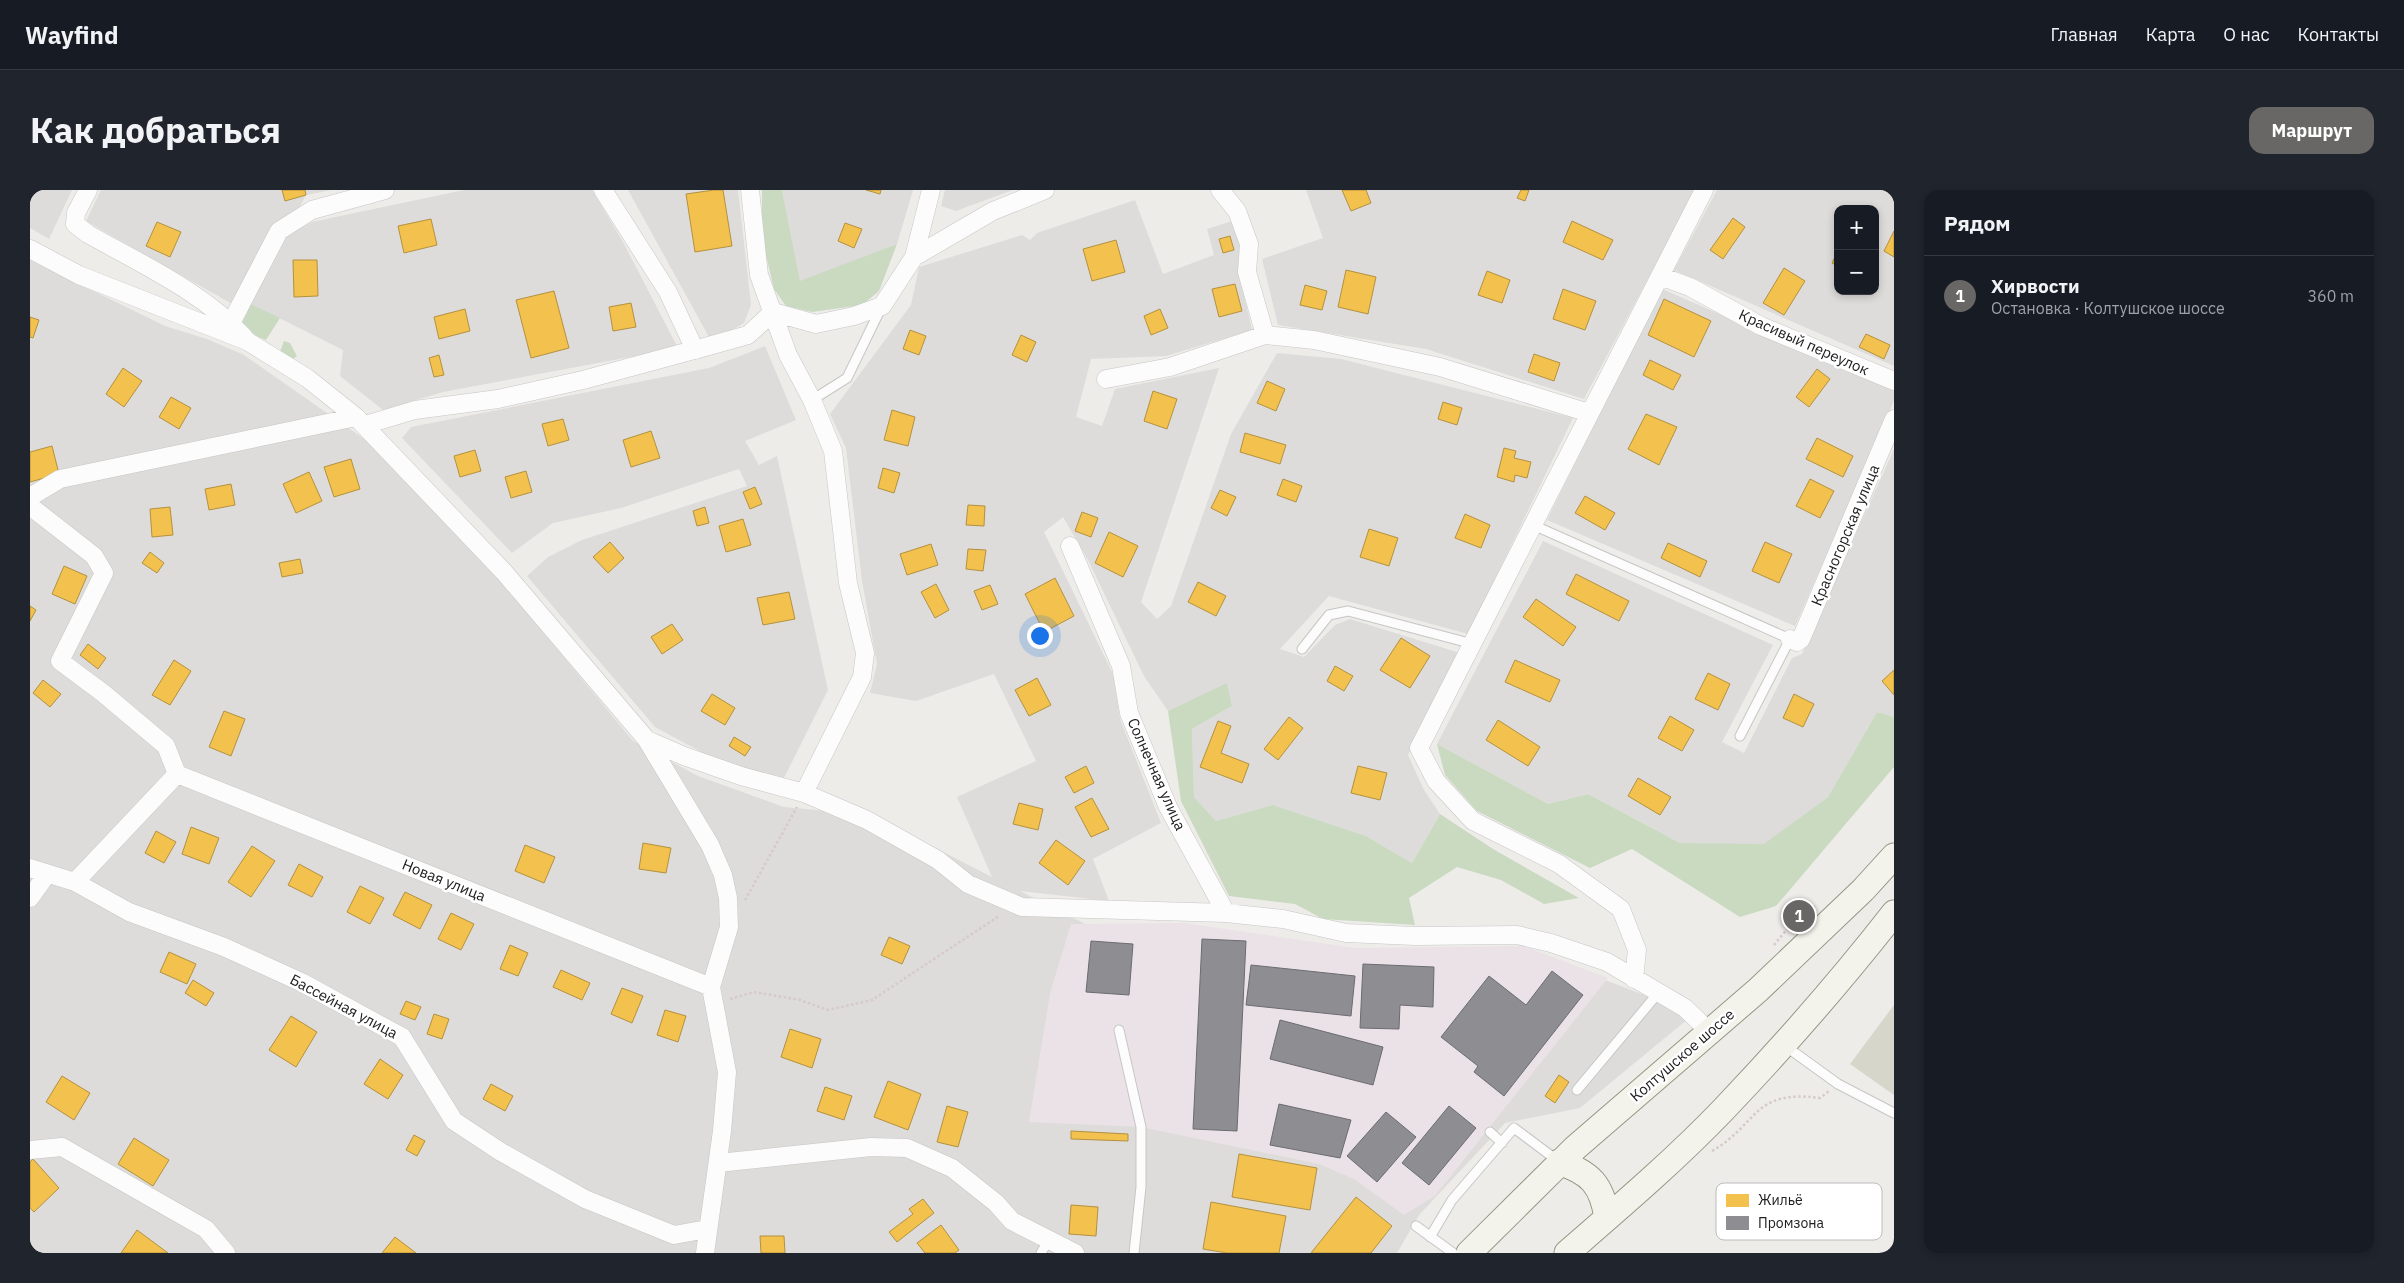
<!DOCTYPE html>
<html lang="ru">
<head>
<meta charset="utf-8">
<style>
  :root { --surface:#171b24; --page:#20242c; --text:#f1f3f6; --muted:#9ea1a6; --line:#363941; --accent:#686766 }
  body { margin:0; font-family:"IBM Plex Sans",sans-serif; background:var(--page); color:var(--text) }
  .controls { position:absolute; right:15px; top:15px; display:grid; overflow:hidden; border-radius:10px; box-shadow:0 2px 8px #0003 }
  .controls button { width:45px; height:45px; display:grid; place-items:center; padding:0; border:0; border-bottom:1px solid var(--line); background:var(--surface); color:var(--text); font:25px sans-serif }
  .you { position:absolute; left:1009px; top:445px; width:18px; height:18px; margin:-12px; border:4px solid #fff; border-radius:50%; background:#1a73e8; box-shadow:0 0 0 8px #1a73e833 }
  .badge { display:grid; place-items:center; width:32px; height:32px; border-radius:50%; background:var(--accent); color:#fff; font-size:16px; font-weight:700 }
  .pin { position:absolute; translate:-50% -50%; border:2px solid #fff; box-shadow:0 1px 5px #0006 }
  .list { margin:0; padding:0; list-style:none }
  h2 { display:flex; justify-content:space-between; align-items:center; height:65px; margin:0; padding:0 20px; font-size:21px }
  h2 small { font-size:16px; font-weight:400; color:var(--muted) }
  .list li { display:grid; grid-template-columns:32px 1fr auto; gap:15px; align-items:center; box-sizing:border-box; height:80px; padding:0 20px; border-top:1px solid var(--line) }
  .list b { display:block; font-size:19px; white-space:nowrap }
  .list p { margin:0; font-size:16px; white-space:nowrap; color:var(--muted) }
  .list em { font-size:16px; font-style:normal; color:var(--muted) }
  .map { position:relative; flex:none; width:1864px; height:1063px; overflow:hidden; border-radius:15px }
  header { display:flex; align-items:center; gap:30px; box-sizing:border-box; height:70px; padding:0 25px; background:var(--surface); border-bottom:1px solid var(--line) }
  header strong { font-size:24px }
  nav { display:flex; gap:28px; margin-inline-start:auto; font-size:18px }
  .intro { display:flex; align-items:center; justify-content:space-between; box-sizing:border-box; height:120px; padding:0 30px }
  h1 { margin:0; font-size:35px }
  .button { padding:12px 22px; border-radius:15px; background:var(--accent); color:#fff; font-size:18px; font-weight:700 }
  main { display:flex; gap:30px; padding:0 30px }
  aside { flex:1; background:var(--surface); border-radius:15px; box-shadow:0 2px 8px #0003 }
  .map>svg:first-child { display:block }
  .residential { fill:#dddcda; fill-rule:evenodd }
  .industrial { fill:#ebe2e7 }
  .construction { fill:#d7d6cb }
  .forest { fill:#c9dac0 }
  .homes { fill:#f2c14e; stroke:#b39140 }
  .industry { fill:#8d8d92; stroke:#6c6c70 }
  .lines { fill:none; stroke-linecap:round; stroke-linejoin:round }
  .lane-casing { stroke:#c7c6c5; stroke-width:11 }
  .street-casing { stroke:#c7c6c5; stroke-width:19 }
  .secondary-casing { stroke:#959682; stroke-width:27 }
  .path { stroke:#d6cac8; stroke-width:2.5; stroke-dasharray:2.5 2.5; stroke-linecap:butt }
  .lane { stroke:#fcfcfc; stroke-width:9 }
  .street { stroke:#fcfcfc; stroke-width:18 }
  .secondary { stroke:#f3f3ec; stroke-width:25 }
  .labels { text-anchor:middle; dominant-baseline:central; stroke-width:5; stroke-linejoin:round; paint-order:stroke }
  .street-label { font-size:15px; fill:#202020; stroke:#fff }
  .key { fill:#fff; stroke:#bcbcbc; stroke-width:1 }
  .key-label { font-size:14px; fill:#202020 }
</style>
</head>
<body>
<header>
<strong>Wayfind</strong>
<nav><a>Главная</a><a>Карта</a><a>О нас</a><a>Контакты</a></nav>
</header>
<div class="intro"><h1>Как добраться</h1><a class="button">Маршрут</a></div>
<main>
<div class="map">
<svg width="1864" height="1063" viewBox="0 0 1864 1063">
  <rect width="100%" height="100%" fill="#eeece9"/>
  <path class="residential" d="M0,0H42L19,49L0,38Z
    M71,0H301L276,5L268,20L202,114L56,31Z
    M434,0H562L593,52L648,158L413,202L353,220L310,186L313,160L221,114L257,46L282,32Z
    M598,0H708L721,115L714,133L701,141L679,147Z
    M752,0H883L867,54L770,92Z
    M915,0H983L926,21L911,16Z
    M1276,0H1665L1554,209L1396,159L1248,135L1232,69L1293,48Z
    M1687,0H1864V176L1644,80ZM1808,19H1845V101H1808Z
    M1105,10L1133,84L1184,65L1177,39L1202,31L1210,55L1208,79L1222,140L1136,166L1061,169L1046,227L1072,236L1085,199L1189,178L1111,412L1127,429L1141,416L1201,244L1247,163L1311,169L1543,228L1438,444L1299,406L1250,459L1274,467L1305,435L1320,429L1430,463L1378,565L1394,600L1410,624L1382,673L1336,646L1243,615L1186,631L1164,607L1162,539L1202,516L1197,494L1138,521L1114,486L1057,368L1033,327L1014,342L1083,484L1090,529L1131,633L1063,669L1079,711L990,701L1083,748L1575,790L1622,808L1658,829L1550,918L1475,933L1389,1025L1367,1063H0V70L135,136L177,149L214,165L347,258L474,395L603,551L668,586L754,617L841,625L962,687L927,607L1006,571L964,484L886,511L840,503L847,474L832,391L816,258L800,224L881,115L889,77L992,45L1000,50L1007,43Z
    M1632,99L1864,200V211L1765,436L1517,330Z
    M735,156L766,230L715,251L729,275L747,266L798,500L754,588L688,571L625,537L497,386L518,367L552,350L717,296L709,279L591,318L523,333L482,363L372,248L381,237L679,178Z
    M1864,259V527L1847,522L1798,607L1734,655L1650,653L1558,604L1518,614L1407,554L1513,351L1743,455L1692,552L1714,563L1762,468L1772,464Z"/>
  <path class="industrial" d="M1154,733L1325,758L1494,756L1578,788L1405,1006L1374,1025L1324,989L1289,974L1111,937L999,932L1020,803L1041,734Z"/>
  <path class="construction" d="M1864,815V905L1820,874Z"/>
  <path class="forest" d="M732,0H752L770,91L867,54L849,101L832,115L782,122L756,116L744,99L732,48Z
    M221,114L250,128L236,150L226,146L212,133Z
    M254,151L260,153L267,166L263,169L250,162Z
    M1197,493L1202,516L1162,539L1164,607L1186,631L1243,615L1336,646L1382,673L1410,624L1463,659L1549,708L1514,714L1471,690L1427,677L1379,708L1385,735L1293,729L1265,714L1199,706L1151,611L1138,521Z
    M1847,522L1864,527V577L1746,716L1710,727L1602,659L1560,678L1447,621L1415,585L1407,554L1518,614L1558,604L1650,653L1734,654L1798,607Z"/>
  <path class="homes" d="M252,0H275L276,5L255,11Z
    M684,0H693L702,56L665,62L656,4Z
    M836,0H851L850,4Z
    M1312,0H1336L1341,13L1321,21Z
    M1491,0H1499L1495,11L1487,8Z
    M1703,28L1715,37L1693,69L1680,60Z
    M401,29L407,55L374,63L368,36Z
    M1542,31L1583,50L1573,70L1533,52Z
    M127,32L151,42L140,67L116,56Z
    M815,33L832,39L824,58L808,51Z
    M1864,41V67L1854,61Z
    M1200,46L1204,60L1193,63L1189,49Z
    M1086,50L1095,82L1062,91L1053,59Z
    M1808,61V76L1802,73Z
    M263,70H287L288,106L264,107Z
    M1754,78L1775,91L1754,125L1733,113Z
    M1316,80L1346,87L1338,124L1308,117Z
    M1457,81L1480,90L1472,113L1448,105Z
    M1205,94L1212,121L1189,127L1182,99Z
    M1275,95L1297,101L1292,120L1270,115Z
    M1533,99L1566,111L1555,140L1523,129Z
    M524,101L539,158L501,168L486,110Z
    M1634,109L1681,131L1664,167L1618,145Z
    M601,113L606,137L583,141L579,117Z
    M435,119L440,141L409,149L404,127Z
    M1130,119L1138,138L1121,145L1114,126Z
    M0,127L9,130L3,148L0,147Z
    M880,140L896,146L889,165L873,159Z
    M1836,144L1860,155L1854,169L1829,157Z
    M991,145L1006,152L997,172L982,165Z
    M1504,164L1530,173L1524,191L1498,182Z
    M409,165L414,185L404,187L399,168Z
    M1620,170L1651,185L1643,200L1613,185Z
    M93,178L112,191L94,217L76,204Z
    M1787,179L1800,189L1779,217L1766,207Z
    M1237,191L1255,199L1246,221L1227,213Z
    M1123,201L1147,209L1137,239L1114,231Z
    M141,207L161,218L149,239L129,227Z
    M1413,212L1432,218L1427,235L1408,229Z
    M862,220L885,227L878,256L854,250Z
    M1616,224L1647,237L1629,275L1598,259Z
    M533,229L539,250L518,256L512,234Z
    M621,241L630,268L601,277L593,250Z
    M1215,243L1256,255L1250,274L1210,262Z
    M1787,248L1823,266L1813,287L1776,269Z
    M22,256L29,284L0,292V262Z
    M1474,258L1486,261L1484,268L1501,272L1497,288L1485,285L1484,292L1467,287Z
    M445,260L451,281L430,287L424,266Z
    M321,269L330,299L304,307L294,277Z
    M853,278L870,283L864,303L848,298Z
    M496,281L502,302L481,308L475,287Z
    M279,282L292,311L266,323L253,294Z
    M1253,289L1272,296L1266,312L1247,305Z
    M1780,289L1804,301L1790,328L1766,316Z
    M201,294L205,315L179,320L175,299Z
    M725,297L732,314L720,319L713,302Z
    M1190,300L1206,307L1197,326L1181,318Z
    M1555,306L1585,323L1575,340L1545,323Z
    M938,315L955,316L954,336L936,335Z
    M140,317L143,345L122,347L120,319Z
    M675,317L679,333L667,336L663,321Z
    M1052,322L1068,328L1061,347L1045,341Z
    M1435,324L1460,335L1451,358L1425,348Z
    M713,329L721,355L696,362L689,336Z
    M1339,339L1368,348L1359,376L1330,367Z
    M1079,342L1108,356L1093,387L1065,373Z
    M580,352L594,368L578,383L563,367Z
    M1735,352L1762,364L1749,393L1722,381Z
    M1638,353L1677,371L1670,387L1631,368Z
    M901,354L908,375L877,385L870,364Z
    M938,359L956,360L953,381L936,379Z
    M120,362L134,373L127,383L112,373Z
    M270,369L273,383L252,387L249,373Z
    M34,376L57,386L45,414L22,404Z
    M1546,384L1599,411L1589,431L1536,404Z
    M1025,388L1044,426L1014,442L995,404Z
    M1168,392L1196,406L1186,426L1158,412Z
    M906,394L919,420L905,428L891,402Z
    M960,395L968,414L952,420L944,401Z
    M759,402L765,429L733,435L727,408Z
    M1506,409L1546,437L1533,456L1493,427Z
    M0,416L6,420L0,431Z
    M642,434L653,450L632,464L621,447Z
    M1371,448L1400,466L1380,498L1350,480Z
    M58,454L76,468L68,479L50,465Z
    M144,470L161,481L140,515L122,505Z
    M1485,470L1530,490L1520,512L1475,492Z
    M1305,476L1323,486L1314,501L1297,491Z
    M1864,480V505L1852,491Z
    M1678,483L1700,494L1688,520L1665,509Z
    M1007,488L1021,515L999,526L985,500Z
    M13,490L31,504L20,517L3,503Z
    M682,504L705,518L695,535L671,521Z
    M1764,504L1784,514L1773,537L1753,528Z
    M194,521L215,529L201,566L179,557Z
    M1640,526L1664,540L1652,561L1628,548Z
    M1259,527L1273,538L1248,570L1234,559Z
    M1468,530L1510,557L1498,576L1456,550Z
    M1188,531L1201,536L1191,563L1219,574L1212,593L1170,577Z
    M704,547L721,557L715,566L699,556Z
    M1056,576L1064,593L1044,603L1035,587Z
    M1328,576L1357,583L1350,610L1321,603Z
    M1608,588L1641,607L1630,625L1598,606Z
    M1062,608L1079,639L1061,647L1045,617Z
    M989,613L1013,619L1008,640L983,634Z
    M161,637L189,648L179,674L152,664Z
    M126,641L146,652L134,673L115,663Z
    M1026,650L1055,671L1038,695L1009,673Z
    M613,653L641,658L636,683L609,679Z
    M495,655L525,667L514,693L485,681Z
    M222,656L245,671L221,707L198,692Z
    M269,674L293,687L282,707L258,695Z
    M330,696L354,708L340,734L317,722Z
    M375,702L402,715L390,739L363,725Z
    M421,723L444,734L431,760L408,749Z
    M859,747L880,756L872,774L851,765Z
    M480,755L498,763L488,786L470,779Z
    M139,762L166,774L157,794L130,782Z
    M531,780L560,793L552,810L523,797Z
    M163,790L184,803L176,816L155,803Z
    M592,798L613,806L602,833L581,824Z
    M376,811L391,817L385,830L370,824Z
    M635,820L656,826L648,852L627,845Z
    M404,824L419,829L412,849L397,844Z
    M261,826L287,842L266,877L239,860Z
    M760,839L791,849L782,878L751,867Z
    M350,869L373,885L358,909L334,894Z
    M1529,885L1539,892L1525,913L1515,906Z
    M32,886L60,903L44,930L16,912Z
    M858,891L891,904L878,940L844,927Z
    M461,894L483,906L475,921L453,909Z
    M795,897L822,906L814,930L787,921Z
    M917,916L938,922L928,957L907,952Z
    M1041,941L1098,944V951L1041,949Z
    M384,945L395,951L387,966L376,960Z
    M104,948L139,970L123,996L88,974Z
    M1209,964L1287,978L1280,1020L1202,1007Z
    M3,969L29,998L4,1022L0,1018V972Z
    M1326,1007L1362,1036L1341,1063H1281Z
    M893,1009L904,1023L867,1052L859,1042L883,1024L879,1019Z
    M1181,1012L1256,1026L1249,1063H1197L1173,1059Z
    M1041,1015L1068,1017L1066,1046L1039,1044Z
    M911,1035L929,1060L925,1063H895L887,1053Z
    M107,1040L138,1063H91Z
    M730,1046H754L755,1063H731Z
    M365,1047L386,1063H352Z"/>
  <path class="industry" d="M1172,749L1216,751L1207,941L1163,939Z
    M1061,751L1103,754L1099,805L1056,802Z
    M1333,774L1404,777L1403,817L1370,815L1369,839L1330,838Z
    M1221,775L1325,786L1321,826L1216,815Z
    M1522,781L1553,805L1474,906L1444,882L1448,876L1411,847L1459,786L1496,815Z
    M1250,830L1353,857L1343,895L1240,869Z
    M1249,914L1321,930L1310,968L1240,955Z
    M1419,916L1446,938L1399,995L1372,973Z
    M1356,922L1386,947L1347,992L1317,966Z"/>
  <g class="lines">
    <g class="lane-casing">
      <path id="lane" d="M782,210L817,188L851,118
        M1503,335L1760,449L1710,546
        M1272,459L1299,425L1318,421L1443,454
        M1089,840L1111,937V997L1104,1063
        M1754,855L1808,894L1864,923
        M1547,900L1629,802
        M1460,942L1472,953
        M1386,1036L1423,1063
        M1400,1047L1422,1010L1484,938L1528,971
        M1011,1063L1018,1051"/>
    </g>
    <g class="street-casing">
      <path id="street" d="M58,0L46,23L45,34L58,44C113,75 171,101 214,147
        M573,0L638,102L665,160
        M720,0L729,85L758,165L782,210L803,261L818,393L835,463L832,487L774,603
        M1190,0L1207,21L1219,54L1217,82L1235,145
        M0,59L49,85L217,151L277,188L326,227L474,382L617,550L680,655L693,685L698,708L699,737L681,797L697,882L692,941L675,1063
        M884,67L901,0
        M1630,86L1660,97L1731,136L1864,191
        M743,122L786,134L824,126L852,116L884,67L963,21L1015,0
        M201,133L249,41L282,20L355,0
        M1076,189L1140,177L1235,145L1284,150L1410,177L1559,223
        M335,235L385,220L468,209L553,190L675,157L718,145L743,122
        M0,307L30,289L326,227
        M0,316L64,366L74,383L30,471L73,503L136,556L147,584L45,692
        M1040,356L1091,476L1099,523L1138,617L1196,723
        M1760,449L1767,452L1771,449L1864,229
        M617,550L654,566L711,586L774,603L837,630L908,670L938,694L992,717L1196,723L1253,729L1316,743L1385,746L1487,745L1521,753L1577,772L1655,818L1680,842
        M147,584L681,797
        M0,678L45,692L99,722L194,757L273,793L372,847L424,931L471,962L555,1009L644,1045L677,1039
        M0,708L17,684
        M1604,789L1607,760L1591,719L1529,674L1443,631L1406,591L1389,558L1674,0
        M0,960L32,957L176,1039L196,1063
        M688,973L841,957L877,958L922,978L966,1013L982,1031L1045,1063"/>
    </g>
    <g class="secondary-casing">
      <path id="secondary" d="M1529,972C1561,983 1572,995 1577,1028
        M1439,1063L1545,958L1728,800L1833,700L1864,666
        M1537,1063C1590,1017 1644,971 1693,920C1753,857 1811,791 1864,723"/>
    </g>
    <path class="path" d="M715,710L767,617
      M1744,755L1764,731L1785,716
      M700,809L724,802L770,810L798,820L842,810L969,726
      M1682,961C1729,934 1722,899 1790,908L1799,901"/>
    <use href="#lane" class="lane"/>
    <use href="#street" class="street"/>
    <use href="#secondary" class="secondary"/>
  </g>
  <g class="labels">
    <g class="street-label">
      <text transform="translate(1774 152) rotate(24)">Красивый переулок</text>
      <text transform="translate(1815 345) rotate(-67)">Красногорская улица</text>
      <text transform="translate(1127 584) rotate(66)">Солнечная улица</text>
      <text transform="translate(414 690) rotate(22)">Новая улица</text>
      <text transform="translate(314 816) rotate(28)">Бассейная улица</text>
      <text transform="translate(1652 865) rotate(-41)">Колтушское шоссе</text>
    </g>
  </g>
  <rect x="1686" y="993" width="166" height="57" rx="8" class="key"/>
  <rect x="1696" y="1004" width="23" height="13" fill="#f2c14e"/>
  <rect x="1696" y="1026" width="23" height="14" fill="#8d8d92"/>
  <g class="key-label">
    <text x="1728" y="1015">Жильё</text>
    <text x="1728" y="1038">Промзона</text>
  </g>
</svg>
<div class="controls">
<button>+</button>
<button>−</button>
</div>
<div class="you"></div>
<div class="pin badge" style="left:1769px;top:726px">1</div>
</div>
<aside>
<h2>Рядом<small></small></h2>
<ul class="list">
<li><span class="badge">1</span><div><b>Хирвости</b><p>Остановка · Колтушское шоссе</p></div><em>360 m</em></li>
</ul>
</aside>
</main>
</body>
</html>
